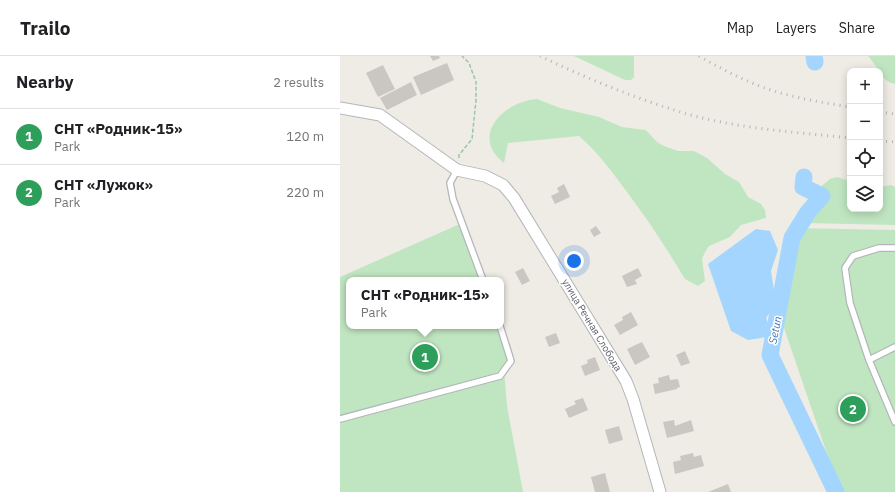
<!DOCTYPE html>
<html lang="en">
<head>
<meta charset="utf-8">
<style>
  :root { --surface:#fff; --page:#f6f6f6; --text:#202124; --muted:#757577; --line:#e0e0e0; --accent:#0f766e }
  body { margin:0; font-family:"IBM Plex Sans",sans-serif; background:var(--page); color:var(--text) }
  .controls { position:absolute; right:12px; top:12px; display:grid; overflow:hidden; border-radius:8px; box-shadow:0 2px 10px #0003 }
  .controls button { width:36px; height:36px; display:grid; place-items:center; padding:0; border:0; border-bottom:1px solid var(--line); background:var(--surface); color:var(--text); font:20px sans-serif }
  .you { position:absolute; left:234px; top:205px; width:14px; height:14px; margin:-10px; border:3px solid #fff; border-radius:50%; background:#1a73e8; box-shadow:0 0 0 6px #1a73e833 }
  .badge { display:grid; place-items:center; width:26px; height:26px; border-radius:50%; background:var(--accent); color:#fff; font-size:13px; font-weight:700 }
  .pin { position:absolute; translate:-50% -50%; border:2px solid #fff; box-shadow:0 1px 4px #0006 }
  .popup { position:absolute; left:6px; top:221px; width:158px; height:52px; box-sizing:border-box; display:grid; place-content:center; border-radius:8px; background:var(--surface); filter:drop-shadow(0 1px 3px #0005); font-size:13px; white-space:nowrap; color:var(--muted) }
  .popup b { font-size:15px; color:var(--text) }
  .popup::after { content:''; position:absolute; left:50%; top:100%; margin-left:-8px; border:8px solid transparent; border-top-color:var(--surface) }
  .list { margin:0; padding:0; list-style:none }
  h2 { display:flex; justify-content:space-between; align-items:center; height:52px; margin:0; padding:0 16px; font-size:17px }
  h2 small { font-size:13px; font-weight:400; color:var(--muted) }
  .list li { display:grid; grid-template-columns:26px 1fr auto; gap:12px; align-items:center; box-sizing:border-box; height:56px; padding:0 16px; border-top:1px solid var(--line) }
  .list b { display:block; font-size:15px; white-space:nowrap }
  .list p { margin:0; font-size:13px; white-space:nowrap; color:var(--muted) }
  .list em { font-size:13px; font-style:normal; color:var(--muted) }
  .icon { flex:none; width:22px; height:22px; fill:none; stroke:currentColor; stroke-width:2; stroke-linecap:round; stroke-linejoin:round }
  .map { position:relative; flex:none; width:555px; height:436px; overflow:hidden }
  header { display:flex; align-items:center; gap:24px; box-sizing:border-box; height:56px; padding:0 20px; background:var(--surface); border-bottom:1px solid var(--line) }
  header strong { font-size:19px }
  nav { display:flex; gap:22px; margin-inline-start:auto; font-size:14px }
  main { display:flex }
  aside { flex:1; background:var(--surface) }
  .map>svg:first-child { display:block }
  .green { fill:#c0e6c1 }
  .water { fill:#a4d5fe }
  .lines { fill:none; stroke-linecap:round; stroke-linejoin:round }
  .river { stroke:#a4d5fe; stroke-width:17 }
  .building { fill:#cac6c1 }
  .lane-casing { stroke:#b4b6bb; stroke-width:8 }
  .street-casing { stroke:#b4b6bb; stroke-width:13 }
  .path { stroke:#99c6a7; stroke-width:1.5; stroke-dasharray:4 2; stroke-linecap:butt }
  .lane { stroke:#fff; stroke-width:5.5 }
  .street { stroke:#fff; stroke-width:11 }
  .rail { stroke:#b4b5b5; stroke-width:3; stroke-dasharray:1 5; stroke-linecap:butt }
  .labels { text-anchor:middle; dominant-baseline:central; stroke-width:3; stroke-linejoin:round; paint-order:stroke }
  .street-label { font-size:10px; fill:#5c5f64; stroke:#fff }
  .water-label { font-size:11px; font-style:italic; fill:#4174b0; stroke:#fff }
</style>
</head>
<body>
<header>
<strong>Trailo</strong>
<nav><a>Map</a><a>Layers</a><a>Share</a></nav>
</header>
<main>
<aside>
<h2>Nearby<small>2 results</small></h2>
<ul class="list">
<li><span class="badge" style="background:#2e9e5b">1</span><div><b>СНТ «Родник-15»</b><p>Park</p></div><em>120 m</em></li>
<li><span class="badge" style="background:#2e9e5b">2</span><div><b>СНТ «Лужок»</b><p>Park</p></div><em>220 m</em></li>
</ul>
</aside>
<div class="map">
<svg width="555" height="436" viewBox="0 0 555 436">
  <rect width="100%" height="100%" fill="#eeece4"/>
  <path class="green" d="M234,0H294V21L291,24H285Z
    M528,0H555V28C540,25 538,10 528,0Z
    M197,43L220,52L259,61L282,71L306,74L317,86L324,90L338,95H354L367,102L385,118L399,126L408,141L421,148L425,154L426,162L401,169L390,181L369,190L365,196L362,203L365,225L358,230L345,223C327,193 308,164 287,136C272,116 258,96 239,80L168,87L164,107C129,80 164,45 197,43Z
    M497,121L510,125V153H540V131L551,129L555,131V169L466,167L468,159L472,153V138L490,123Z
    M122,167L144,224H9V270H161V267L173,298L164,314L167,350L183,436H0V221Z
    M452,172L555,174V436H500L443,269Z"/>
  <path class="water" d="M416,173L430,175L438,194L431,215L436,248L426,262L433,280L408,284L391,275L368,208Z"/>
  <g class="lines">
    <path class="river" d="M474,0L475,6
      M464,121L463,131L482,140L468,156L452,182L430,299L496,436"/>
  </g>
  <path class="building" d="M90,0H99L100,2L93,5Z
    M107,7L114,24L81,39L73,21Z
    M43,9L55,33L38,41L26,17Z
    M71,26L77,39L47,54L40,42Z
    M224,128L230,141L215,148L211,140L219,136L217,132Z
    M256,170L261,177L254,181L250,174Z
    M183,212L190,225L182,229L175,216Z
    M298,212L302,220L295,224L297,228L287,231L282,220Z
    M291,256L298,269L280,279L274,269L283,264L282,261Z
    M216,277L220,287L209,291L205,281Z
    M302,286L310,301L295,309L287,293Z
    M345,295L350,307L341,310L336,299Z
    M255,301L260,314L245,320L241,310L248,307L247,304Z
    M329,319L330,324L338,323L340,331L337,332V333L315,338L313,328L319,327L318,322Z
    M243,342L248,354L229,362L225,353L236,348L234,345Z
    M334,364L335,370L351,364L354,375L327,382L323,366Z
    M279,370L283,384L269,388L265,374Z
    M353,397L354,401L361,399L364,410L335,418L333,406L341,404L340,400Z
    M265,417L270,436H255L251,421Z
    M388,428L391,436H368Z"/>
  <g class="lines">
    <g class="lane-casing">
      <path id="lane" d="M117,114L110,127L113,143L143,224
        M555,291L529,304L555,366
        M529,304L510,247L505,212L513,200L539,192H555
        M0,363L160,320L171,305L160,270"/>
    </g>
    <g class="street-casing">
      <path id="street" d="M0,52L40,59L117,114L145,120L163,129L174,142L286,325L293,343L320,436"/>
    </g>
    <path class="path" d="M119,102V99L132,83L136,44V26L129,7L122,0"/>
    <use href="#lane" class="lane"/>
    <use href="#street" class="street"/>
    <path class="rail" d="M200,0C248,23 297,43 347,58C400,73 456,76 510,82
      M359,0C378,11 397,21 417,29C447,41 479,46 510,51
      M540,56L555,58
      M540,85L555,86"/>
  </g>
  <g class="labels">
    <g class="street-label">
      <text transform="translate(252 269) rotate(59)">улица Речная Слобода</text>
    </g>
    <g class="water-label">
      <text transform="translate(435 274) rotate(-79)">Setun</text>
    </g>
  </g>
</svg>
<div class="controls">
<button>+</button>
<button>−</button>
<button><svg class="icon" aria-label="locate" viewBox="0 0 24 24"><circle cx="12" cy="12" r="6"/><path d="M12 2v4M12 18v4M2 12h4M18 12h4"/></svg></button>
<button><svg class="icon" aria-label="layers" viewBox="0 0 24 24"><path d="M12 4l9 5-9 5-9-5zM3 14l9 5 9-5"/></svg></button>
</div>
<div class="you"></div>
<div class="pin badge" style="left:85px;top:301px;background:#2e9e5b">1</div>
<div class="popup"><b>СНТ «Родник-15»</b>Park</div>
<div class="pin badge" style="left:513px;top:353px;background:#2e9e5b">2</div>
</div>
</main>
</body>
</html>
